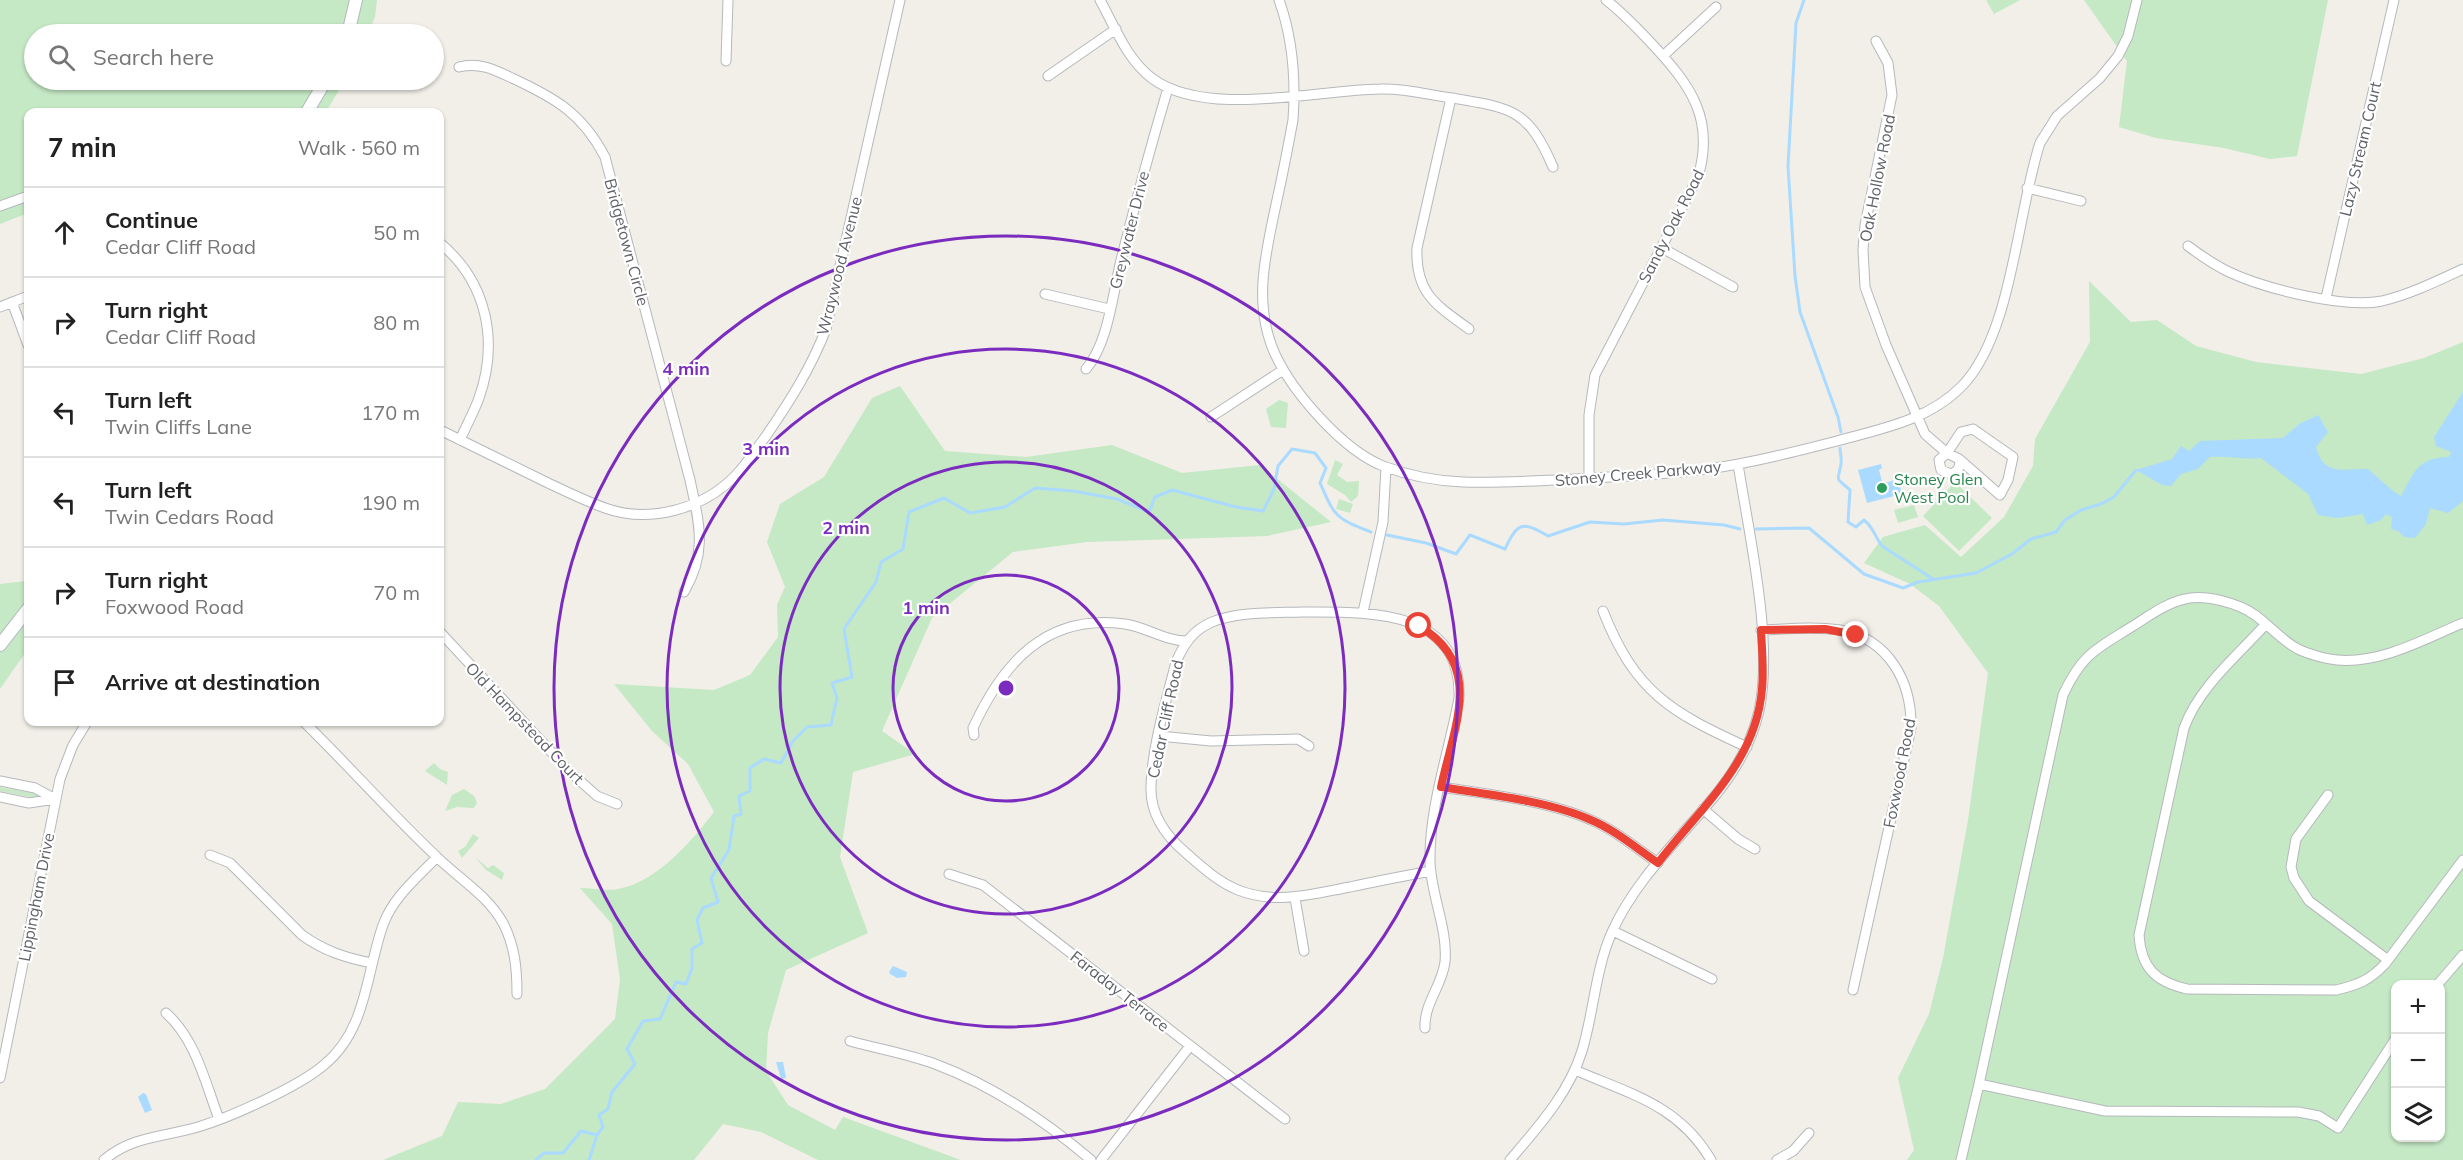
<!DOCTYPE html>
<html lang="en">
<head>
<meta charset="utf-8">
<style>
  :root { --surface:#fff; --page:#f6f6f6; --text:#222; --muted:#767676; --line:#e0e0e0 }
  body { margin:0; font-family:Mulish,sans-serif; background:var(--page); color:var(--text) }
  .controls { position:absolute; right:18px; bottom:18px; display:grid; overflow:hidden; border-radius:12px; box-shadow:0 2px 4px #0004 }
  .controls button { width:54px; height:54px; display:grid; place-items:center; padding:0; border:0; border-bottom:2px solid var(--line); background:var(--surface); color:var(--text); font:30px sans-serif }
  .stop { position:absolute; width:18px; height:18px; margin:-14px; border:4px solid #ea4335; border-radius:50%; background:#fff }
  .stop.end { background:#ea4335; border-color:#fff; box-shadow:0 2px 6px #0008 }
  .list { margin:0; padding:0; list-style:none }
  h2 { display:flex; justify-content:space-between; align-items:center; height:78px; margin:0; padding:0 24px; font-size:26px }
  h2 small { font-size:20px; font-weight:400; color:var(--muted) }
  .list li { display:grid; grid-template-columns:39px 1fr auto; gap:18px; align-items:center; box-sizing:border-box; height:90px; padding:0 24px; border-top:2px solid var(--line) }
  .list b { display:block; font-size:22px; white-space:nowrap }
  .list p { margin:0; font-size:20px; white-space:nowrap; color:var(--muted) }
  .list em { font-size:20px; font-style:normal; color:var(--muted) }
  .icon { flex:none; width:33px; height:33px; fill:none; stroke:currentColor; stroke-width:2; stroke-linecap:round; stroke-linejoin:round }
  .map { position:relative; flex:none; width:2463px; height:1160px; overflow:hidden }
  .search { position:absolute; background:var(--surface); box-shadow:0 2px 4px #0004; left:24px; top:24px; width:420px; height:66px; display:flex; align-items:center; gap:15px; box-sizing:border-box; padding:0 21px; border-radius:33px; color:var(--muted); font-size:22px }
  .panel { position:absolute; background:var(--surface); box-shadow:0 2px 4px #0004; left:24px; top:108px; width:420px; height:618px; border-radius:12px }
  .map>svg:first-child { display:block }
  .green { fill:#c5e8c5; fill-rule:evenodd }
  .water { fill:#aadaff }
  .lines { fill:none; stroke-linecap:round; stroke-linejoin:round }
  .stream { stroke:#aadaff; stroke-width:3 }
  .minor-casing { stroke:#b5b8bc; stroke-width:11 }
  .tertiary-casing { stroke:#b5b8bc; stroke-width:14 }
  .minor { stroke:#fff; stroke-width:9 }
  .tertiary { stroke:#fff; stroke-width:12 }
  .route { stroke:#ea4335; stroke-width:8 }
  .ring { fill:none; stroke:#7b2cbf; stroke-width:3 }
  .leisure-dot { fill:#2e9e5b; stroke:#fff; stroke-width:2 }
  .labels { text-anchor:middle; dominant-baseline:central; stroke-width:4.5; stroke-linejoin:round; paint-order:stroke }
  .street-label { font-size:16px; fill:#5f6368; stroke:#fff }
  .leisure-label { font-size:16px; fill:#27864d; stroke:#fff; text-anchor:start }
  .centre { fill:#7b2cbf; stroke:#fff; stroke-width:3 }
  .ring-label { font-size:18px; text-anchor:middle; font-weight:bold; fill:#7b2cbf; stroke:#fff; stroke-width:4.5; stroke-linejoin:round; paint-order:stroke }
</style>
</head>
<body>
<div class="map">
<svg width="2463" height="1160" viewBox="0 0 2463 1160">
  <rect width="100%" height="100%" fill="#f1efe8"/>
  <path class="green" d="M0,0H377L375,17L367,34H34V80H345L326,112H28V213L0,224Z
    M1986,0H2020L1994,14Z
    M2084,0H2328L2297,156L2270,159L2224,148L2156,138L2119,127L2127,61Z
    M2089,281L2131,322L2157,320L2196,346L2256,362L2361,374L2424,358L2463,342V1160H1907L1914,1150L1898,1078L1929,1014L1943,958L1968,820L1988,673L1939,606L1910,584L1864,563L1883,537L1925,525L1961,557L2004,517L2033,466L2035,439L2090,342ZM2396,984H2440V1138H2396Z
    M900,386L945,451L1026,457L1112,445L1182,473L1260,465L1331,522L1267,536L1087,542L1013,552L932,618L882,731L915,754L853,772L840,857L868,933L786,970L768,1033L766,1071L788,1105L835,1130L843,1117L961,1160H818L761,1132L723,1124L694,1160H383L442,1136L458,1102L501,1104L545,1089L615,1019L620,979L612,924L580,888C593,888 610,892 622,888C658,880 692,841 714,812L688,764L652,731L614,684L714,690L750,675L778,637L777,605L785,587L767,542L780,504L824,477L872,398Z
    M1279,400L1288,403L1286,428L1271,427L1266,409Z
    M1335,460L1343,464L1337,475L1347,482L1359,481L1358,496L1351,502L1345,495L1327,484Z
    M1955,482L1992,518L1959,551L1923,516Z
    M1339,499L1353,504L1350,513L1336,509Z
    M1914,505L1918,517L1898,523L1894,510Z
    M28,577V649L0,689V584L26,581Z
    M434,763L440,769L448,772L447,785L425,771Z
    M0,787L37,794L39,796L36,798L0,791Z
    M464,789L474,796L477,803L474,808L457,807L445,811L452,795Z
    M473,834L479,838L462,858L458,851L465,847Z
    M475,857L488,868L493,865L504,873L502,880L486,870Z"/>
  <path class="water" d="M2463,392V501L2448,513L2430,508L2426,524L2415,538L2404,537L2398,531L2391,529L2392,517L2386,514L2381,520L2367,525L2363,514L2338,518L2318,515L2308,494L2261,458C2244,460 2228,456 2210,457L2198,469L2181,474L2171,486L2162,485L2136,470L2172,459L2181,446L2189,451L2200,441L2283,438L2299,424L2318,415L2328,432L2316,447C2323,476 2343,469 2368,469L2393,491L2401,496C2415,471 2417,458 2449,457L2451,452L2436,446L2434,437Z
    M1881,464L1882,468L1879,470L1882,481L1885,483L1898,479L1902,494L1867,503L1858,470Z
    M893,966L907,972L906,977L897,978L890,974L889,972Z
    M776,1062H783L786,1078L781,1079Z
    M143,1093L146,1094L152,1110L145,1113L138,1097Z"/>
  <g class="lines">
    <path class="stream" d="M1804,0L1796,23L1788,166L1795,276L1800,312L1838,417L1841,432
      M1840,448C1840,453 1842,459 1841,464C1838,482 1834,476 1850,490L1848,522L1856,527L1864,520C1874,528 1875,537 1882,546L1933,579
      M1756,529L1809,528L1864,574L1903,588L1918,582L1976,573L2012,554L2031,539L2056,532L2065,520L2081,510L2101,504L2114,497L2136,470
      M1387,535L1426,543L1456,554L1470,535L1505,549C1518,522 1522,521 1548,536L1590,522L1624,524L1663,520L1724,525L1740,529
      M536,1160L544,1153H563L581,1131L597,1135L603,1127L599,1115L608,1109L612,1092L635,1064L627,1049L643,1021L660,1019L676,982L686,984L692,968V949L702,943L697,920L703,908L718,902L711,878L729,850L734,816L741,814L739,796L750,791V768L764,759L781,763L793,741L807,727L831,725L837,698L832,683L852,677L844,629L876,582L881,562L903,549L909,512L944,498L970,513L1005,507L1035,488L1073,491L1117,499L1149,512L1155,497L1172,490L1236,507L1263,511L1274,489L1278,466L1292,449L1315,453L1326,468L1320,483C1335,517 1335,518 1371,532
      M589,1160L597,1135"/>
    <g class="minor-casing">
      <path id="minor" d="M1100,0C1115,27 1127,60 1153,79C1207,118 1316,90 1380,89C1405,88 1429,95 1452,98C1512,108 1528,109 1553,167
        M1279,0C1293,39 1296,78 1293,120C1288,147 1283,173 1277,200C1266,252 1252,303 1275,354C1293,393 1343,450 1383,466C1407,475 1437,481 1463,482C1500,483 1538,481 1576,479C1620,476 1664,475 1708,469C1751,463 1794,452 1837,441C1881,429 1929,420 1962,386C2012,335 2017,213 2040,143L2057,116L2100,78L2118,56L2128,36L2137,0
        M1876,41L1888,63L1892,95L1865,225L1863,250L1865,287L1886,345L1925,434L1947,453L1939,460L1941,470L1951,474C1958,472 1961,466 1959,459L1947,453L1961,432L1973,429L2013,457L2008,480L2000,495L1959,459
        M1663,56L1716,7
        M726,61L728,0
        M459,67C479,62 493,69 512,78C555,98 582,113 605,157L690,480C699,523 708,551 684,592
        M1048,76L1116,29
        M1451,98L1417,248C1415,293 1436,305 1469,329
        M2027,188L2081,201
        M0,206L28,196
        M440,243C487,282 499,341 479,398C474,412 466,426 460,440
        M2188,246C2200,255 2213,264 2227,271C2262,288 2344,309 2382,301C2411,294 2437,281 2463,269
        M1662,248L1733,287
        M1045,294L1109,309
        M2326,298L2394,0
        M12,302L28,345
        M0,307L28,296
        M1086,369C1110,341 1113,288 1123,252C1137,197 1152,142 1168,88
        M1211,417L1283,370
        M440,430C475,447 511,465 546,482C565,491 585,501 605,508C649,524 703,509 735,476C747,464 756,449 766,436C790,401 811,368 826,329L900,0
        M1589,478V415L1595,375L1698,177C1715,119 1691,86 1653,45C1638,29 1623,13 1606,0
        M1603,611C1635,692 1670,712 1747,747
        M1363,612L1383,522L1386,467
        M2265,625C2237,656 2199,687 2184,728L2139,935C2141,968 2156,982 2187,989L2336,990C2358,985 2370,980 2385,964L2463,860
        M1761,630C1787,629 1814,626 1840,630C1889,639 1912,682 1911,728L1853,990
        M440,632L569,771L597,796L617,804
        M304,722C350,767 392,815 439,859C461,880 488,896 503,923C515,946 517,969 517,994
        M974,735L973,728C1003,663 1046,613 1125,624C1146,627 1165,641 1187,641
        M1159,736L1211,741L1298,739L1309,746
        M0,781L35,788L55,799L29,803L0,797
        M1441,787C1487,794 1549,801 1591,820C1615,830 1636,848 1658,863
        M2328,795L2296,839L2291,867L2294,878L2309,901L2388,960
        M1703,809L1738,839L1755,849
        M210,855L230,863L302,935C324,951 346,958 372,963
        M949,874L983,885L1285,1119
        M1295,898L1304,951
        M1613,931L1712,979
        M2438,984L2463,955
        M166,1013C196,1040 205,1082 219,1119
        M1425,1028C1424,1003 1442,986 1445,962C1448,929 1431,895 1430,862C1429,807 1449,752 1459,698C1462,608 1368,612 1303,612C1274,613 1239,611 1212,622C1193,630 1184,644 1176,662C1166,702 1152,746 1151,787C1150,815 1167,837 1186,853C1202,867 1218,882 1238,890C1276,905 1312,894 1350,887C1377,881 1404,876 1431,871
        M2396,1038L2338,1128L2319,1116L2298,1112L2105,1111L1979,1084L2063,695C2082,654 2096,649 2133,626C2149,616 2166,603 2185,599C2205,594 2238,603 2255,615C2270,626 2281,640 2298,649C2308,654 2326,659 2337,660C2381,664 2424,639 2463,623
        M850,1041C878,1049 908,1054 935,1064C994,1086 1044,1120 1091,1160
        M1575,1070C1630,1094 1679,1105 1711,1160
        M0,1078L60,779L73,745L87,722
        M104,1160C132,1136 164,1137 198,1127C231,1117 298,1087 324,1065C367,1030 366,973 383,925C393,897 417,878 437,857
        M1101,1160L1190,1046
        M1510,1160C1538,1127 1569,1093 1582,1051C1594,1012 1595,970 1612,932C1636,878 1682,837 1718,792C1737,768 1752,741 1759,711C1774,642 1749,535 1738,464
        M1777,1160L1793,1151L1809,1133
        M1961,1160L1979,1084"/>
    </g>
    <g class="tertiary-casing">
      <path id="tertiary" d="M348,34L356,0
        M307,112L326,80
        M0,645L28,609"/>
    </g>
    <use href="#minor" class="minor"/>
    <use href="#tertiary" class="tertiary"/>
  </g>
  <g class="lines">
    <path class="route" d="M1419,626C1485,665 1454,726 1441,787C1486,794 1549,801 1591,820C1615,830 1636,848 1658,863C1700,808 1756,763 1762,689C1764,670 1762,650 1761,630L1825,629L1856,635"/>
  </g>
  <g class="ring">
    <circle cx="1006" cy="688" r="113"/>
    <circle cx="1006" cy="688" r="226"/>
    <circle cx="1006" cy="688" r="339"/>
    <circle cx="1006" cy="688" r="452"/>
  </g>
  <circle class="leisure-dot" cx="1882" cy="488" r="6"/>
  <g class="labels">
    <g class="street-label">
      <text transform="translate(2360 149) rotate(-77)">Lazy Stream Court</text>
      <text transform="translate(1877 178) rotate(-79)">Oak Hollow Road</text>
      <text transform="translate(1671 226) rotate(-63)">Sandy Oak Road</text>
      <text transform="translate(1129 230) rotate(-76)">Greywater Drive</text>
      <text transform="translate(627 242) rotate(75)">Bridgetown Circle</text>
      <text transform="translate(839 266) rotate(-76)">Wraywood Avenue</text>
      <text transform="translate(1638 473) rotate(-5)">Stoney Creek Parkway</text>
      <text transform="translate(1165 719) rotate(-78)">Cedar Cliff Road</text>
      <text transform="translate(525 723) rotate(46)">Old Hampstead Court</text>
      <text transform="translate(1899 773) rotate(-79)">Foxwood Road</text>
      <text transform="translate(36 897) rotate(-79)">Lippingham Drive</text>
      <text transform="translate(1120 991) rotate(38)">Faraday Terrace</text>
    </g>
    <g class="leisure-label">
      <text x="1894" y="479">Stoney Glen<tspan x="1894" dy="18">West Pool</tspan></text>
    </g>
  </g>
  <circle cx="1006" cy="688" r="9" class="centre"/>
  <g class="ring-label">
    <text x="686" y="375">4 min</text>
    <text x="766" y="455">3 min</text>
    <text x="846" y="534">2 min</text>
    <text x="926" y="614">1 min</text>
  </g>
</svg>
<div class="controls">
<button>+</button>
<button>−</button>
<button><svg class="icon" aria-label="layers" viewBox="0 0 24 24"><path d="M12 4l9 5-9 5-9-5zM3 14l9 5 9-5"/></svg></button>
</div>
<div class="stop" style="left:1419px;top:626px"></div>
<div class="stop end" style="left:1856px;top:635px"></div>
<div class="search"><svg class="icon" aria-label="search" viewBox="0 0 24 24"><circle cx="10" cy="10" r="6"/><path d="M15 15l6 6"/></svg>Search here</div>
<section class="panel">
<h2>7 min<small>Walk · 560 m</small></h2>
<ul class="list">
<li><svg class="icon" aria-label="ahead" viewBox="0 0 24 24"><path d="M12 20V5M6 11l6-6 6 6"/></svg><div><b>Continue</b><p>Cedar Cliff Road</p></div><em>50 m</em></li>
<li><svg class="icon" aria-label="right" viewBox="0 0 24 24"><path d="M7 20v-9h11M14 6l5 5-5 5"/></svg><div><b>Turn right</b><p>Cedar Cliff Road</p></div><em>80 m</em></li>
<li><svg class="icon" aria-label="left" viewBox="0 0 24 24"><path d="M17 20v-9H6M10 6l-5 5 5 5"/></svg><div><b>Turn left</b><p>Twin Cliffs Lane</p></div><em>170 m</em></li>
<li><svg class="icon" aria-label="left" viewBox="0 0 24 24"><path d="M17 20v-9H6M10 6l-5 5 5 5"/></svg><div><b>Turn left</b><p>Twin Cedars Road</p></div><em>190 m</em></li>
<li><svg class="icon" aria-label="right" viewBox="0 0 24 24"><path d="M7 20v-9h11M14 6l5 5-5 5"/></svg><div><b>Turn right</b><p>Foxwood Road</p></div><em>70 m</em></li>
<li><svg class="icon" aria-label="arrive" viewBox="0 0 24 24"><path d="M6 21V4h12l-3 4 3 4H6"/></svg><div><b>Arrive at destination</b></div></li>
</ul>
</section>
</div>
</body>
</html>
